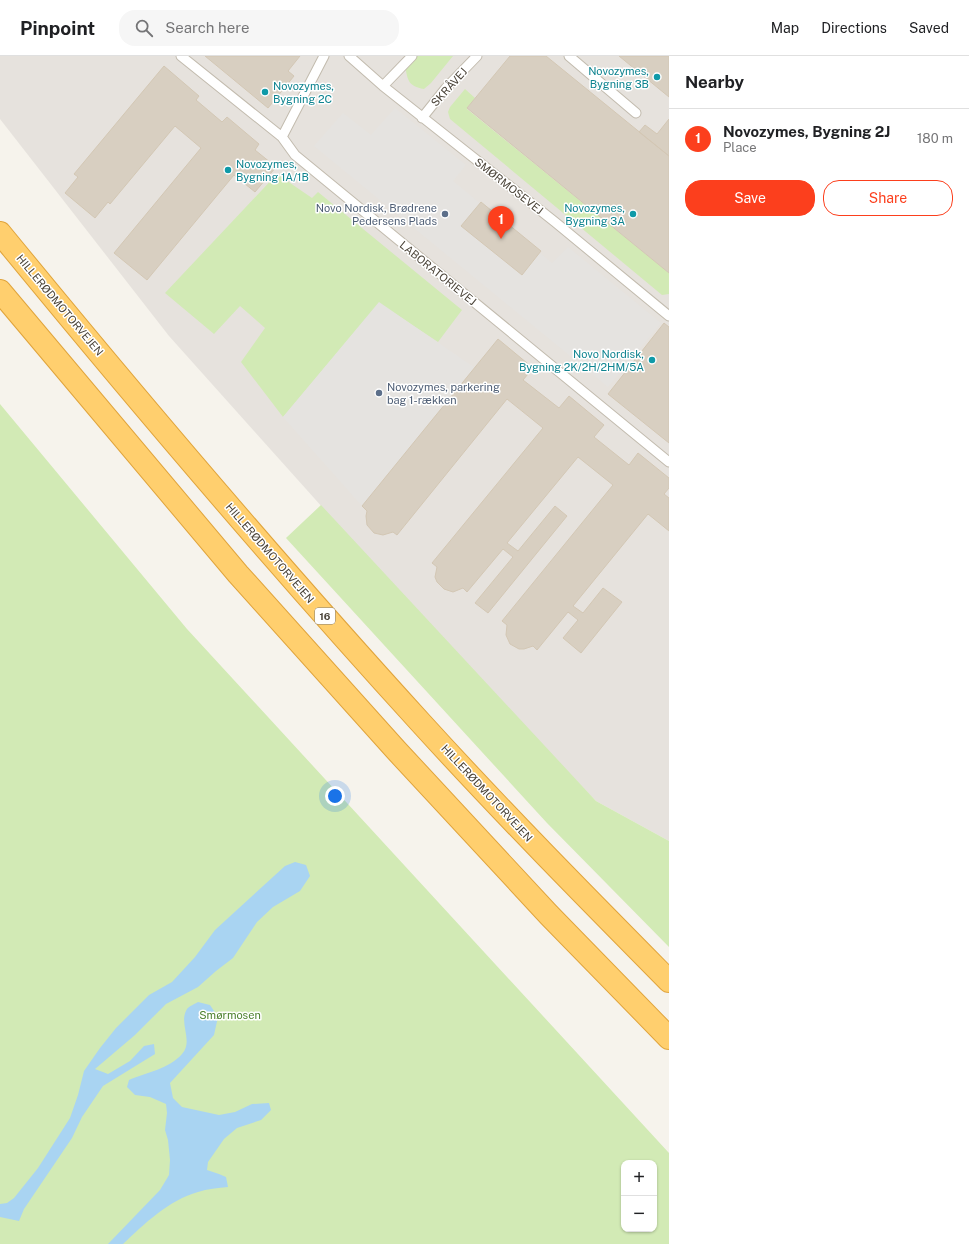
<!DOCTYPE html>
<html lang="en">
<head>
<meta charset="utf-8">
<style>
  :root { --surface:#fff; --page:#f6f6f6; --text:#202124; --muted:#757577; --line:#e0e0e0; --accent:#fc3f1d }
  body { margin:0; font-family:"Public Sans",sans-serif; background:var(--page); color:var(--text) }
  .controls { position:absolute; right:12px; bottom:12px; display:grid; overflow:hidden; border-radius:8px; box-shadow:0 1px 3px #0004 }
  .controls button { width:36px; height:36px; display:grid; place-items:center; padding:0; border:0; border-bottom:1px solid var(--line); background:var(--surface); color:var(--text); font:20px sans-serif }
  .you { position:absolute; left:335px; top:740px; width:14px; height:14px; margin:-10px; border:3px solid #fff; border-radius:50%; background:#1a73e8; box-shadow:0 0 0 6px #1a73e833 }
  .badge { display:grid; place-items:center; width:26px; height:26px; border-radius:50%; background:var(--accent); color:#fff; font-size:13px; font-weight:700 }
  .pin { position:absolute; translate:-50% -33px; filter:drop-shadow(0 1px 2px #0008) }
  .pin::after { content:''; position:absolute; top:21px; width:14px; height:12px; background:inherit; clip-path:polygon(0 0,100% 0,50% 100%) }
  .list { margin:0; padding:0; list-style:none }
  h2 { display:flex; justify-content:space-between; align-items:center; height:52px; margin:0; padding:0 16px; font-size:17px }
  h2 small { font-size:13px; font-weight:400; color:var(--muted) }
  .list li { display:grid; grid-template-columns:26px 1fr auto; gap:12px; align-items:center; box-sizing:border-box; height:60px; padding:0 16px; border-top:1px solid var(--line) }
  .list b { display:block; font-size:15px; white-space:nowrap }
  .list p { margin:0; font-size:13px; white-space:nowrap; color:var(--muted) }
  .list em { font-size:13px; font-style:normal; color:var(--muted) }
  .actions { display:flex; gap:8px; padding:12px 16px }
  .actions a { flex:1; padding:9px 0; border:1px solid var(--accent); border-radius:16px; text-align:center; font-size:14px; color:var(--accent) }
  .actions .main { background:var(--accent); color:#fff }
  .icon { flex:none; width:22px; height:22px; fill:none; stroke:currentColor; stroke-width:2; stroke-linecap:round; stroke-linejoin:round }
  .map { position:relative; flex:none; width:669px; height:1188px; overflow:hidden }
  header { display:flex; align-items:center; gap:24px; box-sizing:border-box; height:56px; padding:0 20px; background:var(--surface); border-bottom:1px solid var(--line) }
  header strong { font-size:19px }
  nav { display:flex; gap:22px; margin-inline-start:auto; font-size:14px }
  .search { width:280px; height:36px; background:var(--page); display:flex; align-items:center; gap:10px; box-sizing:border-box; padding:0 14px; border-radius:16px; color:var(--muted); font-size:15px }
  main { display:flex }
  aside { flex:1; background:var(--surface) }
  .map>svg:first-child { display:block }
  .industrial { fill:#e6e2dd }
  .green { fill:#d2eab5; fill-rule:evenodd }
  .parking { fill:#e5e3e0 }
  .water { fill:#a9d4f2 }
  .building { fill:#d8cfc1; stroke:#d3c7b4 }
  .lines { fill:none; stroke-linecap:round; stroke-linejoin:round }
  .service-casing { stroke:#c2bbae; stroke-width:11 }
  .motorway-casing { stroke:#e0a43c; stroke-width:24 }
  .service { stroke:#fff; stroke-width:9 }
  .motorway { stroke:#ffcf6e; stroke-width:22 }
  .culture-dot { fill:#0f9aa8; stroke:#fff; stroke-width:1.5 }
  .service-dot { fill:#5c6f8a; stroke:#fff; stroke-width:1.5 }
  .labels { text-anchor:middle; dominant-baseline:central; stroke-width:3; stroke-linejoin:round; paint-order:stroke }
  .shield { fill:#fff; stroke:#817c74; stroke-width:1 }
  .shield-label { font-size:10px; font-weight:bold; fill:#4b4439 }
  .culture-label { font-size:11px; fill:#0d838f; stroke:#fff; text-anchor:end }
  .street-label { font-size:11px; fill:#4b4439; stroke:#fff }
  .service-label { font-size:11px; fill:#4e5e75; stroke:#fff; text-anchor:end }
  .park-label { font-size:11px; fill:#4a7f2a; stroke:#fff }
</style>
</head>
<body>
<header>
<strong>Pinpoint</strong>
<div class="search"><svg class="icon" aria-label="search" viewBox="0 0 24 24"><circle cx="10" cy="10" r="6"/><path d="M15 15l6 6"/></svg>Search here</div>
<nav><a>Map</a><a>Directions</a><a>Saved</a></nav>
</header>
<main>
<div class="map">
<svg width="669" height="1188" viewBox="0 0 669 1188">
  <rect width="100%" height="100%" fill="#f6f3ec"/>
  <path class="industrial" d="M0,0H669V785L596,745L443,586L169,280L0,63Z"/>
  <path class="green" d="M415,0H453L431,27L424,33C408,30 408,25 405,10Z
    M465,33L475,42L467,53L669,217V238L662,239L450,63L448,56L450,51Z
    M277,118L312,142L318,136L462,254L438,286L379,247L283,361L241,306L265,272L240,250L214,278L165,237Z
    M0,348L187,573L669,1097V1188H0ZM624,1107H654V1173H624Z
    M321,449L596,745L669,785V891L547,767L286,482Z"/>
  <path class="parking" d="M395,52L466,109L453,125L552,207L568,191L661,267L608,331L314,90L343,57L371,79Z
    M379,246L475,312L362,450L283,361Z"/>
  <path class="water" d="M295,806L306,809L310,820L300,835L273,851L257,866L233,902L216,915L198,931L166,948L135,979L95,1013L108,1018L130,1005L144,990L154,988L155,998L103,1030L82,1061L72,1082L24,1153L19,1165L0,1161V1148L7,1147L14,1142L38,1112L70,1062L78,1039L84,1015L100,992L116,972L149,939L172,926L195,901L215,874L285,810Z
    M198,946L210,949L218,961L214,979L170,1027L173,1042L182,1051L219,1059L235,1056L252,1048L269,1047L271,1054L261,1064L237,1072L224,1083L208,1106L207,1114L219,1118L226,1121L228,1131C218,1132 207,1133 198,1136C169,1144 144,1168 123,1188H108L160,1134L169,1119L170,1104L168,1084L165,1074L167,1057L166,1048L150,1041L135,1039L127,1031L129,1024C147,1016 169,1013 182,998C194,985 178,967 187,953C189,950 195,948 198,946Z"/>
  <path class="building" d="M205,0H300L288,15L294,20L268,52Z
    M510,0H546L669,100V217L467,52Z
    M619,0H669V41Z
    M164,10L199,40L196,44L222,66L227,61L259,88L255,94L276,111L255,136L234,119L147,224L114,197L201,92L175,70L110,148L108,146L95,162L65,137L78,121L74,118Z
    M669,63V100L639,76L645,69L657,78Z
    M481,146L541,195L522,219L461,170Z
    M664,267L669,271V387L608,338Z
    M498,283L533,312L523,324L559,352L569,340L604,369L594,381L629,409L638,397L669,422V432L664,438L669,442V475L648,458L573,550L583,557L603,532L622,546L581,597L563,582L578,564L568,556L537,594L533,590L524,593H519L510,588L506,579L507,569L502,565L613,429L578,401L507,487L518,495L555,450L567,460L488,557L475,547L513,501L503,493L467,536L463,532L453,536L444,533L437,526L435,521L437,511L432,507L543,372L507,343L397,479L393,476L383,479L374,477L367,469L366,460L367,455L362,450Z"/>
  <g class="lines">
    <g class="service-casing">
      <path id="service" d="M181,0L282,81
        M324,0L282,81L295,99L669,406
        M349,0L383,30L555,166L669,260
        M569,0L636,57
        M383,30L412,0
        M422,62L446,32L477,0"/>
    </g>
    <g class="motorway-casing">
      <path id="motorway" d="M0,177C136,343 276,508 421,667C501,755 585,840 669,925
        M0,235L238,518L396,694L549,859L669,982"/>
    </g>
    <use href="#service" class="service"/>
    <use href="#motorway" class="motorway"/>
  </g>
  <g class="culture-dot">
    <circle cx="657" cy="21" r="4"/>
    <circle cx="265" cy="36" r="4"/>
    <circle cx="228" cy="114" r="4"/>
    <circle cx="633" cy="158" r="4"/>
    <circle cx="652" cy="304" r="4"/>
  </g>
  <g class="service-dot">
    <circle cx="445" cy="158" r="4"/>
    <circle cx="379" cy="337" r="4"/>
  </g>
  <g class="labels">
    <rect class="shield" x="315" y="552" width="20" height="16" rx="3"/>
    <g class="shield-label">
      <text x="325" y="560">16</text>
    </g>
    <g class="culture-label">
      <text x="649" y="15">Novozymes,<tspan x="649" dy="13">Bygning 3B</tspan></text>
      <text x="273" y="30" text-anchor="start">Novozymes,<tspan x="273" dy="13">Bygning 2C</tspan></text>
      <text x="236" y="108" text-anchor="start">Novozymes,<tspan x="236" dy="13">Bygning 1A/1B</tspan></text>
      <text x="625" y="152">Novozymes,<tspan x="625" dy="13">Bygning 3A</tspan></text>
      <text x="644" y="298">Novo Nordisk,<tspan x="644" dy="13">Bygning 2K/2H/2HM/5A</tspan></text>
    </g>
    <g class="street-label">
      <text transform="translate(449 31) rotate(-48)">SKRÅVEJ</text>
      <text transform="translate(509 130) rotate(38)">SMØRMOSEVEJ</text>
      <text transform="translate(438 217) rotate(39)">LABORATORIEVEJ</text>
      <text transform="translate(60 249) rotate(50)">HILLERØDMOTORVEJEN</text>
      <text transform="translate(270 497) rotate(49)">HILLERØDMOTORVEJEN</text>
      <text transform="translate(487 737) rotate(47)">HILLERØDMOTORVEJEN</text>
    </g>
    <g class="service-label">
      <text x="437" y="152">Novo Nordisk, Brødrene<tspan x="437" dy="13">Pedersens Plads</tspan></text>
      <text x="387" y="331" text-anchor="start">Novozymes, parkering<tspan x="387" dy="13">bag 1-rækken</tspan></text>
    </g>
    <g class="park-label">
      <text x="230" y="959">Smørmosen</text>
    </g>
  </g>
</svg>
<div class="controls">
<button>+</button>
<button>−</button>
</div>
<div class="you"></div>
<div class="pin badge" style="left:501px;top:183px">1</div>
</div>
<aside>
<h2>Nearby<small></small></h2>
<ul class="list">
<li><span class="badge">1</span><div><b>Novozymes, Bygning 2J</b><p>Place</p></div><em>180 m</em></li>
</ul>
<div class="actions"><a class="main">Save</a><a>Share</a></div>
</aside>
</main>
</body>
</html>
